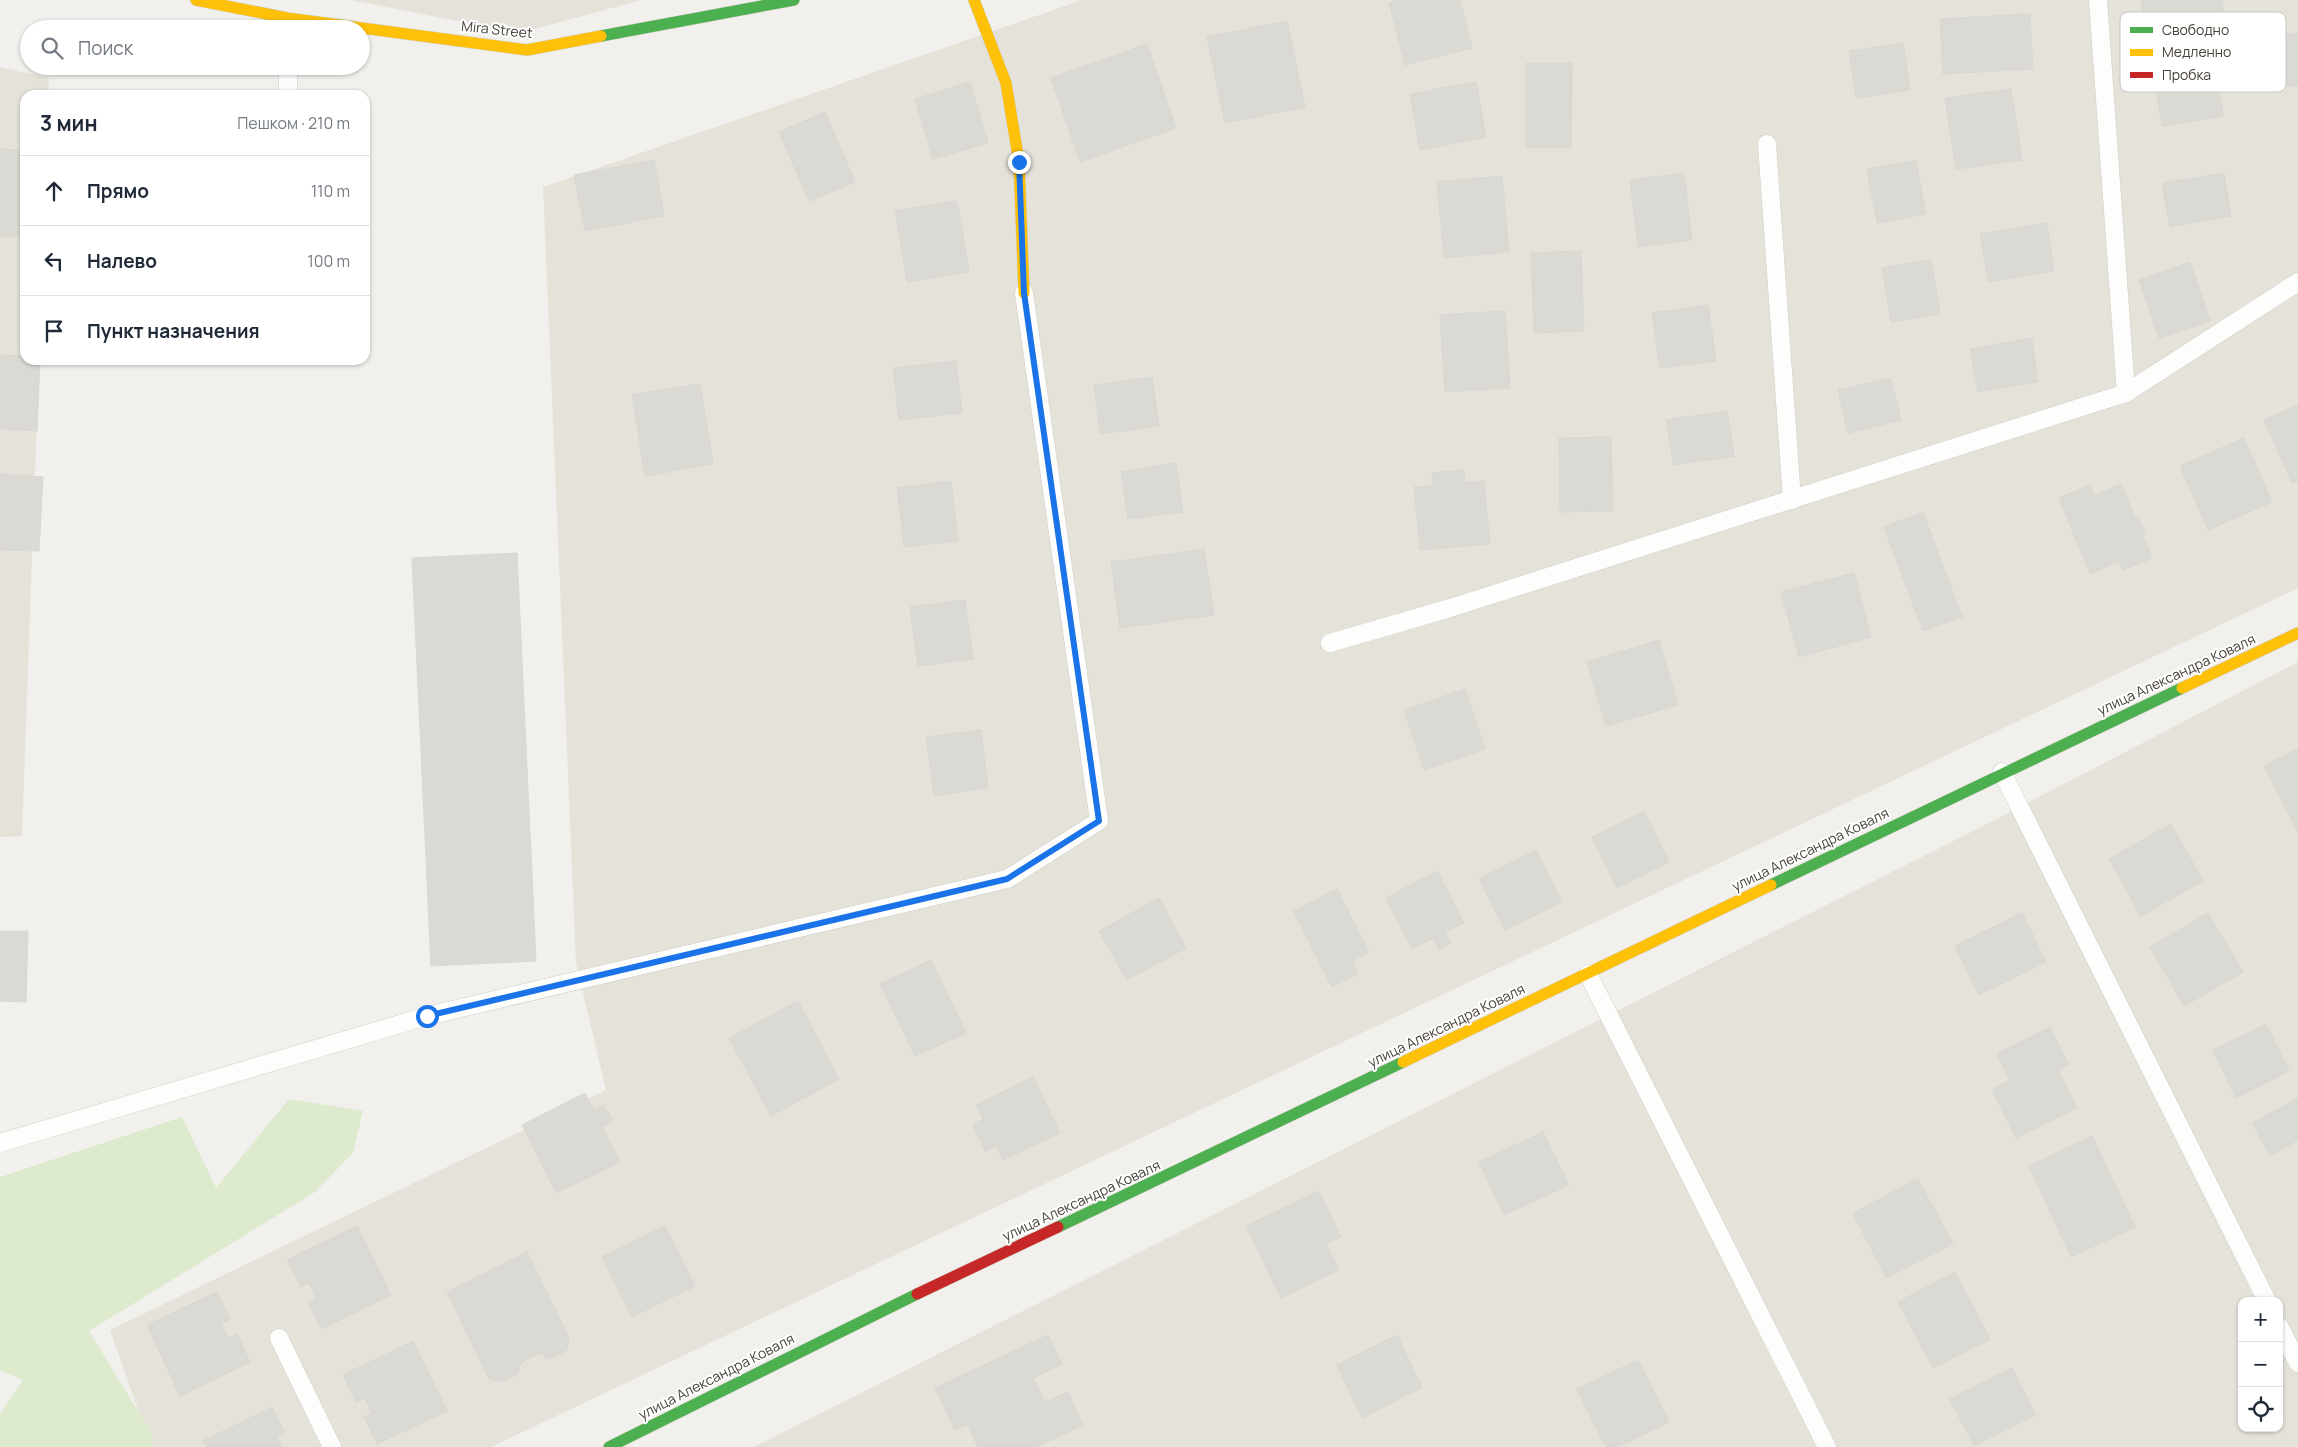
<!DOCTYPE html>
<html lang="ru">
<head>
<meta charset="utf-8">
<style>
  :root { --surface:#fff; --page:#f6f6f7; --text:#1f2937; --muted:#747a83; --line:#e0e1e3 }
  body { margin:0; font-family:Manrope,sans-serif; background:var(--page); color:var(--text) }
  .controls { position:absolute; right:15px; bottom:15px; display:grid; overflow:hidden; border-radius:10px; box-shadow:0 1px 4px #0004 }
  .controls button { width:45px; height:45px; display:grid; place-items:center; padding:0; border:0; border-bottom:1px solid var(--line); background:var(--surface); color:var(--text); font:25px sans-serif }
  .stop { position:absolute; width:15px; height:15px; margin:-11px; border:4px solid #1a73e8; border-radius:50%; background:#fff }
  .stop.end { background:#1a73e8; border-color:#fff; box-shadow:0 1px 5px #0008 }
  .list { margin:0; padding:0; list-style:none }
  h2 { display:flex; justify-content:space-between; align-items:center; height:65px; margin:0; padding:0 20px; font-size:21px }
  h2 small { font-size:16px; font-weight:400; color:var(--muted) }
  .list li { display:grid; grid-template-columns:32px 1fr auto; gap:15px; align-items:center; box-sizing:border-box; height:70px; padding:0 20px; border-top:1px solid var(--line) }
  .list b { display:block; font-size:19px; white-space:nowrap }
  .list em { font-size:16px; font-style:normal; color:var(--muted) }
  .icon { flex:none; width:28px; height:28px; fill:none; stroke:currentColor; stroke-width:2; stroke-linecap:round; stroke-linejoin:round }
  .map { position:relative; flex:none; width:2298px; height:1447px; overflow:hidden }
  .search { position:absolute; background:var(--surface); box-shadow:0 1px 4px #0004; left:20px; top:20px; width:350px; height:55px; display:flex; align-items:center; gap:12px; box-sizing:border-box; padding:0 18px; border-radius:28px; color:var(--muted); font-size:19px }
  .panel { position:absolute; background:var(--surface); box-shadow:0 1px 4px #0004; left:20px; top:90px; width:350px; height:275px; border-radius:15px }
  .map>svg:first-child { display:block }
  .residential { fill:#e5e2da; fill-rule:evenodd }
  .green { fill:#ddeacd }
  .building { fill:#dbd9d4; stroke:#d9d7d2 }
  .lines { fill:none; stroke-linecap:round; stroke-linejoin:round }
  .lane-casing { stroke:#cfcec9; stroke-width:19 }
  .fast-casing { stroke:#d0cdc3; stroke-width:12 }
  .slow-casing { stroke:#d0cdc3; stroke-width:12 }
  .jam-casing { stroke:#d0cdc3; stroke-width:12 }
  .lane { stroke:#fdfdfc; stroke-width:18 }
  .fast { stroke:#4caf50; stroke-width:11 }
  .slow { stroke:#ffc107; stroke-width:11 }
  .jam { stroke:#c62828; stroke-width:11 }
  .route { stroke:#1a73e8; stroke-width:6 }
  .labels { text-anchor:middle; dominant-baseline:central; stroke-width:4; stroke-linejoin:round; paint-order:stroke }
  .street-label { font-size:14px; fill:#474238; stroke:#fff }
  .key { fill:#fff; stroke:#c8c6c3; stroke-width:1 }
  .key-label { font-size:14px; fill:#474238 }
</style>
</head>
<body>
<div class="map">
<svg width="2298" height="1447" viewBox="0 0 2298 1447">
  <rect width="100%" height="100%" fill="#f1f0ec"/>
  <path class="residential" d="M350,0H642L519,33Z
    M1082,0H2298V588L491,1447H151L110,1330L606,1090L576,963L543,187Z
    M0,67L49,78L48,95H25V360H39L22,836L0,837Z
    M2298,662V1447H754L1989,823ZM2242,1301H2279V1428H2242Z"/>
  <path class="green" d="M289,1099L363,1111L353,1153L315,1192L89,1331L152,1434L153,1447H0V1414L23,1380L0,1370V1177L182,1117L216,1188Z"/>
  <path class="building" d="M1401,0H1460L1472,48L1405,65L1389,3Z
    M2141,0H2222L2225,17L2147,32Z
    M2030,14L2033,69L1943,74L1940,19Z
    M1287,21L1305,107L1225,123L1207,37Z
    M2298,33V85L2288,87L2280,36Z
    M1903,43L1910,90L1856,98L1849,51Z
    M1147,44L1176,128L1080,162L1051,78Z
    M1526,63H1572L1571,148H1526Z
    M2216,73L2223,116L2162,126L2155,83Z
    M970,82L988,143L933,159L915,99Z
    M1476,82L1486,137L1420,150L1410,94Z
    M2011,89L2022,160L1956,169L1945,98Z
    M825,112L855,182L809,201L779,132Z
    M0,149L25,150L23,238L0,236Z
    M654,160L664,216L585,231L574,175Z
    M1916,160L1926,214L1877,223L1867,169Z
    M1684,173L1692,240L1638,247L1630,180Z
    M2224,173L2231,216L2170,227L2162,183Z
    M1502,176L1509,252L1444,258L1437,182Z
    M957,201L969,272L907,282L895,211Z
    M2047,223L2054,271L1988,282L1980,234Z
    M1581,251L1584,331L1534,333L1531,253Z
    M1931,260L1940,314L1891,322L1882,268Z
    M2190,262L2210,321L2159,338L2139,280Z
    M1708,305L1716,361L1660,368L1652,313Z
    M1505,311L1510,388L1445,392L1440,315Z
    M2032,338L2038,382L1978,392L1970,349Z
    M0,355L25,356V360H40L37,431L0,429Z
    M956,361L962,413L899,420L893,368Z
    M1152,377L1159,426L1100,434L1094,385Z
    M1891,378L1901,420L1848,433L1838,390Z
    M700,384L713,464L645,476L632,395Z
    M2298,405V481L2292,483L2264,420Z
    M1727,411L1734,456L1674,465L1666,420Z
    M1611,437L1613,511L1560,512L1559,438Z
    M2244,438L2272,502L2208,530L2180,466Z
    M1176,463L1183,512L1128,519L1121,472Z
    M1464,470L1465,483L1484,481L1490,544L1420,550L1414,487L1433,486L1432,473Z
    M0,474L43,477L39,551L0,550Z
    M951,481L958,541L904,547L897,488Z
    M2121,484L2135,517L2138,516L2145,533L2142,534L2152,558L2123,570L2119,561L2090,574L2059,498L2090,485L2094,496Z
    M1923,512L1962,617L1923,631L1884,527Z
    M1204,549L1214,615L1120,628L1111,562Z
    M517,553L536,961L431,966L412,558Z
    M1854,573L1871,637L1799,657L1781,592Z
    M965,600L973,659L918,666L910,607Z
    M1659,640L1678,705L1606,726L1587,662Z
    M1465,689L1485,749L1424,770L1404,710Z
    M981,730L988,788L934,796L926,737Z
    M2298,749V832L2264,766Z
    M1644,811L1669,862L1617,888L1592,837Z
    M2171,824L2203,881L2141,916L2109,859Z
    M1536,850L1562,902L1505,930L1479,879Z
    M1437,871L1464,923L1445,932L1451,943L1439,950L1433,938L1412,949L1386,898Z
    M1337,889L1369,952L1352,961L1358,974L1332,987L1294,911Z
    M1159,898L1186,948L1127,980L1099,931Z
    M2022,913L2046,962L1979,995L1955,946Z
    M2208,913L2243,972L2184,1006L2150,947Z
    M0,931H28L26,1002L0,1001Z
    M931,960L966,1033L915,1056L880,984Z
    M798,1001L839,1079L771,1116L729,1038Z
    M2266,1024L2289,1071L2236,1098L2213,1050Z
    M2050,1027L2069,1065L2058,1070L2077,1108L2016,1138L1992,1090L2010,1080L1997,1054Z
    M1033,1077L1060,1133L1003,1160L996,1146L986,1152L973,1125L983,1119L976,1105Z
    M585,1093L594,1110L604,1105L613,1121L602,1127L620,1162L556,1193L522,1125Z
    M2298,1098V1140L2270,1156L2252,1123Z
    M1543,1132L1569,1185L1504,1215L1479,1162Z
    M2092,1136L2135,1227L2071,1257L2029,1166Z
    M1918,1179L1953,1244L1886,1278L1853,1213Z
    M1319,1191L1341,1237L1326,1244L1339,1270L1281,1298L1246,1226Z
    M357,1226L391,1295L321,1329L308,1302L316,1298L309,1283L301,1287L287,1260Z
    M665,1226L695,1286L632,1317L602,1257Z
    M527,1252L569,1337L567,1350L549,1359L539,1353L521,1363L517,1375L500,1382L489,1379L447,1292Z
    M1955,1272L1990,1339L1933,1368L1898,1302Z
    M217,1292L230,1319L221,1323L228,1338L237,1334L250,1362L180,1396L147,1325Z
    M1048,1335L1062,1364L1033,1378L1045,1402L1068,1392L1083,1425L1036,1447H978L967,1424L955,1430L935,1388Z
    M1397,1335L1422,1387L1362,1418L1337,1365Z
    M413,1341L447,1411L377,1444L364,1417L372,1413L365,1398L356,1402L343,1375Z
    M1638,1360L1669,1422L1618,1447H1606L1577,1389Z
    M2012,1368L2036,1415L1974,1446L1950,1399Z
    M272,1407L285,1433L277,1437L282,1447H206L203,1441Z"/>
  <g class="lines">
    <g class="lane-casing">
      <path id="lane" d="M2098,0L2126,393
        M288,66V95
        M1767,144L1792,500
        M1330,643L1447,609L2126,393L2298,282
        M2002,772L2267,1301
        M1588,974L1827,1447
        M0,1143L427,1016L1007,879L1099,821L1024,293
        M2279,1326L2298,1363
        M279,1338L332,1447"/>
    </g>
    <g class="fast-casing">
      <path id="fast" d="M601,36L794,0
        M1771,885L2182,688
        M1058,1227L1403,1062
        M609,1447L917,1294"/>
    </g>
    <g class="slow-casing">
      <path id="slow" d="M196,0L287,18L527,50L601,36
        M974,0L1006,83L1019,162L1024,293
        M2182,688L2298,633
        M1403,1062L1771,885"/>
    </g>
    <g class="jam-casing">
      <path id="jam" d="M917,1294L1058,1227"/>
    </g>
    <use href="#lane" class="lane"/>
    <use href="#fast" class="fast"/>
    <use href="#slow" class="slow"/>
    <use href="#jam" class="jam"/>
  </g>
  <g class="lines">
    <path class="route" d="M427,1016L1007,879L1099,821L1024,293L1019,162"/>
  </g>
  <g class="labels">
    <g class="street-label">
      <text transform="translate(497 29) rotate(6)">Mira Street</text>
      <text transform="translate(2176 674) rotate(-25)">улица Александра Коваля</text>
      <text transform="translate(1810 849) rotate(-26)">улица Александра Коваля</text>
      <text transform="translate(1446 1025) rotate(-26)">улица Александра Коваля</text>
      <text transform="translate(1081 1200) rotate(-25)">улица Александра Коваля</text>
      <text transform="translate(716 1376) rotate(-27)">улица Александра Коваля</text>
    </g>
  </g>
  <rect x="2120" y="12" width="166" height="80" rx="8" class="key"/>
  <rect x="2130" y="27" width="23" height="6" fill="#4caf50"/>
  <rect x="2130" y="49" width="23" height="7" fill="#ffc107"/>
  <rect x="2130" y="72" width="23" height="6" fill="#c62828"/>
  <g class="key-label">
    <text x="2162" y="35">Свободно</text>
    <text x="2162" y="57">Медленно</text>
    <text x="2162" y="80">Пробка</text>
  </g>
</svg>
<div class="controls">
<button>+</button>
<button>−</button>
<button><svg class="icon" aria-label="locate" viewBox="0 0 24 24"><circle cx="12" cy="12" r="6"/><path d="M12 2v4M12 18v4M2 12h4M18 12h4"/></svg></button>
</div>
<div class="stop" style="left:427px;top:1016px"></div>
<div class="stop end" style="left:1019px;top:162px"></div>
<div class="search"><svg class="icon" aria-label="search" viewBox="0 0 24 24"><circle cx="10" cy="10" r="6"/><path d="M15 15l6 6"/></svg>Поиск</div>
<section class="panel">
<h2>3 мин<small>Пешком · 210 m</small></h2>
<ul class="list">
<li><svg class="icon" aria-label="ahead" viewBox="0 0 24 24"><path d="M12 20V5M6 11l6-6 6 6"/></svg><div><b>Прямо</b></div><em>110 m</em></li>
<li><svg class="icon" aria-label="left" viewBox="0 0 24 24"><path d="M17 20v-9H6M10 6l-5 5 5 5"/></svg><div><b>Налево</b></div><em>100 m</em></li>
<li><svg class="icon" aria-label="arrive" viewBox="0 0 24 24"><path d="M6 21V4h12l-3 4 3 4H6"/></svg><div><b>Пункт назначения</b></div></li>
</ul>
</section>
</div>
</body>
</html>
